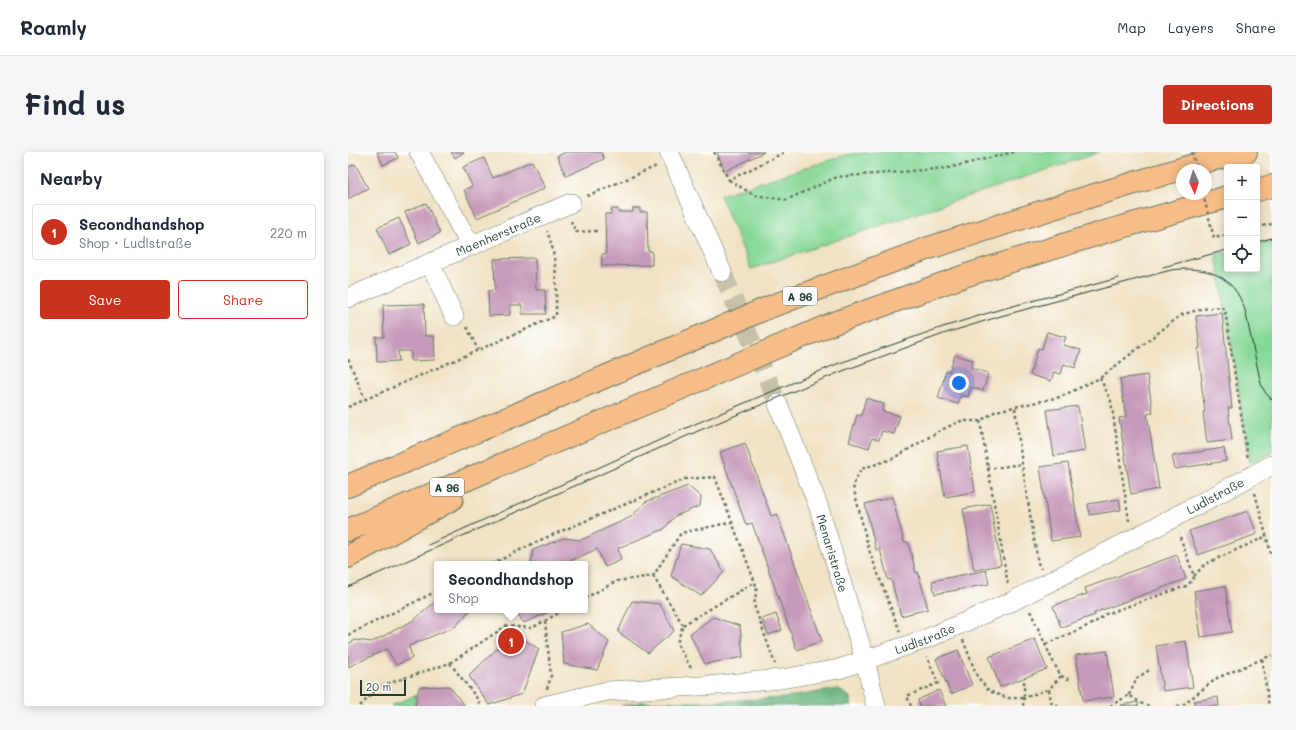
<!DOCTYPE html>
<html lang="en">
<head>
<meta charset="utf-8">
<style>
  :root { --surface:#fff; --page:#f6f6f7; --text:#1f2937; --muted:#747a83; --line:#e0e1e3; --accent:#c8321e }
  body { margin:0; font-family:Mali,sans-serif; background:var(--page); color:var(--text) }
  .controls { position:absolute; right:12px; top:12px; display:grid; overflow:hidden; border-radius:4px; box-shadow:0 2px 10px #0003 }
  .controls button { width:36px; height:36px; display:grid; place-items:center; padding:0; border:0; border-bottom:1px solid var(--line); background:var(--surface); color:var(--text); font:20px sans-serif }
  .compass { position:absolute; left:828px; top:12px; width:36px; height:36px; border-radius:50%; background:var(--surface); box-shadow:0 2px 10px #0003; rotate:176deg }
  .scale { position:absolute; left:12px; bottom:10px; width:46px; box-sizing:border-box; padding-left:4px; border:2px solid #1f3d34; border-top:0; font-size:11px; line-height:14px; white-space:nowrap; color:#1f3d34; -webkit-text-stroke:3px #fff; paint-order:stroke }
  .you { position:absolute; left:611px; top:231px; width:14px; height:14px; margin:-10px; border:3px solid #fff; border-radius:50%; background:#1a73e8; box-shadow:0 0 0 6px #1a73e833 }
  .badge { display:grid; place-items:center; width:26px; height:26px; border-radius:50%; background:var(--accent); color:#fff; font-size:13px; font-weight:700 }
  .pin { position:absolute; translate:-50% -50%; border:2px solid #fff; box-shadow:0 1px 4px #0006 }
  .popup { position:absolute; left:86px; top:409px; width:154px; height:52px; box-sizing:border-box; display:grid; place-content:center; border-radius:4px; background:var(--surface); filter:drop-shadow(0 1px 3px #0005); font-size:13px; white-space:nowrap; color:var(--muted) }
  .popup b { font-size:15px; color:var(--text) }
  .popup::after { content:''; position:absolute; left:50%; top:100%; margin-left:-8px; border:8px solid transparent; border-top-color:var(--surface) }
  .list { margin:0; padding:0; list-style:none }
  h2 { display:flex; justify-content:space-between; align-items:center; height:52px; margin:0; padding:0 16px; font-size:17px }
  h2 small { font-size:13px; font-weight:400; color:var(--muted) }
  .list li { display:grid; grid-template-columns:26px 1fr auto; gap:12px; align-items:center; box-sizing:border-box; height:56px; margin:0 8px 8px; padding:0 8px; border:1px solid var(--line); border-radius:4px }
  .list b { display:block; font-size:15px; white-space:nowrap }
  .list p { margin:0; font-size:13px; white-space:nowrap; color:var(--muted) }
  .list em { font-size:13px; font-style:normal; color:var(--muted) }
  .actions { display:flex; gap:8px; padding:12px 16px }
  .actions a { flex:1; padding:9px 0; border:1px solid var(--accent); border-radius:4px; text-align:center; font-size:14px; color:var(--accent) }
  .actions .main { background:var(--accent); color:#fff }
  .icon { flex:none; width:22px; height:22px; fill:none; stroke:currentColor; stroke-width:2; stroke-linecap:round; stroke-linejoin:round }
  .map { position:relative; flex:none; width:924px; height:554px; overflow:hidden; border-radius:4px }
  header { display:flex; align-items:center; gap:24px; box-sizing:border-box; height:56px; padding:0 20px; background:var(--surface); border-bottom:1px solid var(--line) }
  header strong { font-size:19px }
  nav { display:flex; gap:22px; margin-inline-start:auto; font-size:14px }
  .intro { display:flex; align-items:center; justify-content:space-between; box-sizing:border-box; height:96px; padding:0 24px }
  h1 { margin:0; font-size:28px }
  .button { padding:10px 18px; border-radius:4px; background:var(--accent); color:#fff; font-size:14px; font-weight:700 }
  main { display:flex; gap:24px; padding:0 24px }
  aside { flex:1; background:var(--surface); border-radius:4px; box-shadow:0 2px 10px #0003 }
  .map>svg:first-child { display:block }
  .green { fill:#88d898; stroke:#548a66 }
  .forest { fill:#6eb880; stroke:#467a5a }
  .building { fill:#c69aba }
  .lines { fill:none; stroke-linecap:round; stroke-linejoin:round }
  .minor-tunnel { stroke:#c6c1a7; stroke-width:19; stroke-dasharray:19 10; stroke-linecap:butt }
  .minor-casing { stroke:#687766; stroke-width:20 }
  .highway-casing { stroke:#687766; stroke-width:24 }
  .path { stroke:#687766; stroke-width:2.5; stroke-dasharray:3 3; stroke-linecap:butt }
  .minor { stroke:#fff; stroke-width:19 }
  .highway { stroke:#f7bd88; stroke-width:22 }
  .tram { stroke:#1f3d34; stroke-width:1 }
  .path-bridge { stroke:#687766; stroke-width:2.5; stroke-dasharray:3 3; stroke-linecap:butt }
  .labels { text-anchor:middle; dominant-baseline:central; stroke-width:3; stroke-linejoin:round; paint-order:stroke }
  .shield { fill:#fff; stroke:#627771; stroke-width:1 }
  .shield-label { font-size:11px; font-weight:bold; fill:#1f3d34 }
  .street-label { font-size:12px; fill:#1f3d34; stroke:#fff }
</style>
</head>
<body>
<header>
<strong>Roamly</strong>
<nav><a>Map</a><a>Layers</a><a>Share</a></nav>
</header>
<div class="intro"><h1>Find us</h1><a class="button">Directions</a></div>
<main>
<aside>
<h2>Nearby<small></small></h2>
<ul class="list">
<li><span class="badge">1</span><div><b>Secondhandshop</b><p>Shop · Ludlstraße</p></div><em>220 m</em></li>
</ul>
<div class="actions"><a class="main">Save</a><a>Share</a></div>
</aside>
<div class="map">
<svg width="924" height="554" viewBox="0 0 924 554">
  <rect width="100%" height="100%" fill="#fff"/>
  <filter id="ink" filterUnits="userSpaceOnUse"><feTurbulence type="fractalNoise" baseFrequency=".025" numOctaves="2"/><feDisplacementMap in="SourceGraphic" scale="8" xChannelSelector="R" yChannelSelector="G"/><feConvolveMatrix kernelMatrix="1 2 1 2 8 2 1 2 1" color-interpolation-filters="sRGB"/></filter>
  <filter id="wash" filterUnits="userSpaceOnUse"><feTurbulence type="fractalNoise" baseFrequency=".012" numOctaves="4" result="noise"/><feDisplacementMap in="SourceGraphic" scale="16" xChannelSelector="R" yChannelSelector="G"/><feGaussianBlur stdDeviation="0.9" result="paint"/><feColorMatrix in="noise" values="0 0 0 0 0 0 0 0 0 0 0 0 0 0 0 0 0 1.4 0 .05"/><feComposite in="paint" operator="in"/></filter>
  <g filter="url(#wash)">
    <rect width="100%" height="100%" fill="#f0e2c4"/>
    <path class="green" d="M524,0H752L403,117L372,43L498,3Z
      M924,89V302L902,310L868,102L879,100V117H909V92Z
      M68,543L66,554H43Z"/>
    <path class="forest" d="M490,537L502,545L504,554H273L294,550H358L434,546Z"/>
    <g id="blocks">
      <path class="building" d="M29,0H47L50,6L35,13Z
        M103,0H116L107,6Z
        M218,0H253L256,7L218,24L209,4Z
        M369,0H416L377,19Z
        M136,6L145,26L184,9L197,36L129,66L116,38L124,34L115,15Z
        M7,12L20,36L0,47V15Z
        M78,51L92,81L71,91L57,60Z
        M285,56H292V60H299L300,99H304V113L254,114V102H258L257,62H263V57H270V60H285Z
        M51,66L63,92L41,103L29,76Z
        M187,106L188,138H197L198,162H174V153H162V163L141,164L140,139L147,138L146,107Z
        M76,152L77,184H86L87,208L63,209V199H50L51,209L29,210L28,185H36L35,153Z
        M874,161L884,256H880L884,288L859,291L855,260H857L853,229L854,228L850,197L852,196L848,164Z
        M699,180L718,185L715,193L733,198L727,216L716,212L713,222L706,220L703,229L682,223L690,196L694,197Z
        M607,203L625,208L623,216L640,221L635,239L623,235L620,245L613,243L610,252L590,246L598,219L601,220Z
        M799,223L805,261L799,262L811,337L783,342L771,266L778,265L772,227Z
        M518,246L536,252L534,259L552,264L546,282L534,279L531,288L524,286L521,296L501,290L509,263L513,264Z
        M730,254L737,299L706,304L699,258Z
        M397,291L423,364L429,362L474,489L449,498L404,371L398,373L372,300Z
        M620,294L627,340L597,345L589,299Z
        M876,296L878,309L827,317L824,304Z
        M720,311L732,385L703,389L692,315Z
        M340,334L353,345L352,354L327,364L316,377L270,396L273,408L257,415L249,397L215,412H183L185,398L216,386L233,388L283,365L297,350Z
        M544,345L556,390H560L568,421L570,420L580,457L553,464L543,427L540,428L532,397L528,398L517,352Z
        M771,347L773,358L742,363L740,352Z
        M642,352L653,413L626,418L615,357Z
        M900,359L909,382L850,403L841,379Z
        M333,392L362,397L376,420L353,444L323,424Z
        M829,403L838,427L746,461L747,463L713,475L705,454L739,442L737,436Z
        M638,418L641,432L587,442L584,429Z
        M877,434L884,480L853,485L846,439Z
        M89,448V458H123L120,460L108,474L61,494L64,506L48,513L39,497L0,515V492L8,488L24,490L66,468Z
        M284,449L312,452L326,479L300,501L270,480Z
        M166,458H205L176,471Z
        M428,462L434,478L420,483L414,467Z
        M365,465L392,474L395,505L357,512L342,482Z
        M240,472L261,490L249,518L216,512L213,480Z
        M165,481L191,497L174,542L141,553L121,524Z
        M687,487L699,517L652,535L641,505Z
        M838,489L845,535L815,539L808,494Z
        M610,498L624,533L603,542L588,507Z
        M759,499L766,545L735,549L728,503Z
        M101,534L117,554H67L71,535Z
        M591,538L598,554H572L570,548Z
        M870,545L871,554H847L846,549Z
        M790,550V554H773V553Z"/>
    </g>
  </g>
  <g filter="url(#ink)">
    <use href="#blocks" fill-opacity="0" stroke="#687766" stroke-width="1"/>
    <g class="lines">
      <path class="minor-tunnel" d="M374,120L430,252"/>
      <g class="minor-casing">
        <g id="minor">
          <path d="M71,0L123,94"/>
          <path d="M321,0L374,120"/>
          <path d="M82,111L106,164"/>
          <path id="s1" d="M0,146L223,51"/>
          <path id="s2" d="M430,252L470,353L517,508L528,554"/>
          <path id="s3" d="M196,554L259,539L370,533L433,527L491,517L578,487L663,450L825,366L924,313"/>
        </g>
      </g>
      <g class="highway-casing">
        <path id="highway" d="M909,38L924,34
          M0,334L419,156L578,97L727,49L862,8L898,0
          M0,378L486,171L619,123L760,79L879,45
          M0,405L104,347"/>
      </g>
      <path class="path" d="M366,0L381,28L437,0
        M381,28L406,43L438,48L489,25L600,16L666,0
        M239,44L309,14
        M223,69L228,80L250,79
        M909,75L924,72
        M119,175L130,198
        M0,207L17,247
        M752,226L763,249L781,369
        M0,255L208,164C208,135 210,106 199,79
        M667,256L674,312L690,411L693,417
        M632,269L660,433
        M639,317L674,312
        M907,341L924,406
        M144,412L190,389L337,327L367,325L409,436L406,453L427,512
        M305,424L335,473L329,491L344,518
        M846,424L857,412L919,384
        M237,446L269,429L305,424L333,381L384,370
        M682,459C693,481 701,504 713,524L701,537L703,550L712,554
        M197,469L203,524L199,537
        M335,473L407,430
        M552,480L521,398L505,334L513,317L544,307L593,278L613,269H632L648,259L712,245L752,226L833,163L853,157L873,155L877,158L900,307
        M0,483L89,439
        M615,488L629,524L641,539L659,546H676V529
        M698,492L746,471L758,462L838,434L845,428L846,424L831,382
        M914,507L921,554
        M102,511L128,545L133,554
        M713,524L723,528
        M781,543L789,526L803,517
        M12,554L32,534L102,511L158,474L184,476L216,458
        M563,554L559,544L590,531L579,505
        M675,554L676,546L701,537
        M762,554L781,543L796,553L801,554
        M829,554L835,553L869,526L924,503"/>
      <use href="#minor" class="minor"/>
      <use href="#highway" class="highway"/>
      <path class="tram" d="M909,90L924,86
        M815,115L879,98
        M80,393L347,272L489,212L595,175L650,158L771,126
        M0,435L350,279L492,220L598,181L653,164L823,118C859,114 885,122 897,158L913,232L917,240L924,248"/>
      <path class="path-bridge" d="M844,0L849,18
        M855,42L866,86L879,83"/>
    </g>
  </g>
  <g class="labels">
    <g class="shield">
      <rect x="435" y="135" width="34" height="18" rx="3"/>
      <rect x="82" y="326" width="34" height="18" rx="3"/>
    </g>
    <g class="shield-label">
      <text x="452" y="144">A 96</text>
      <text x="99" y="335">A 96</text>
    </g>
    <g class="street-label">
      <text stroke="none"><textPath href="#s1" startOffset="163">Maenherstraße</textPath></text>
      <text stroke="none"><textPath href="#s3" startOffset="713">Ludlstraße</textPath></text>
      <text stroke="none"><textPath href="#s2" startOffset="159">Menaristraße</textPath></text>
      <text stroke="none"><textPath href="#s3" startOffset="389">Ludlstraße</textPath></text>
    </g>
  </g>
</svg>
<div class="controls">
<button>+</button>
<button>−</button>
<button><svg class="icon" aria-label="locate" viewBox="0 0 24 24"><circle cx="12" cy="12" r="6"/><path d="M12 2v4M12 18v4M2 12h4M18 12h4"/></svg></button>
</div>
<svg class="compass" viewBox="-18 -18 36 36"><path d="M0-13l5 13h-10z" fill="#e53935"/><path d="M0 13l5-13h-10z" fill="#747a83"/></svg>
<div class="scale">20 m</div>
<div class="you"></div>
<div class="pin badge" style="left:163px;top:489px">1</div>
<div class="popup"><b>Secondhandshop</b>Shop</div>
</div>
</main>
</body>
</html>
